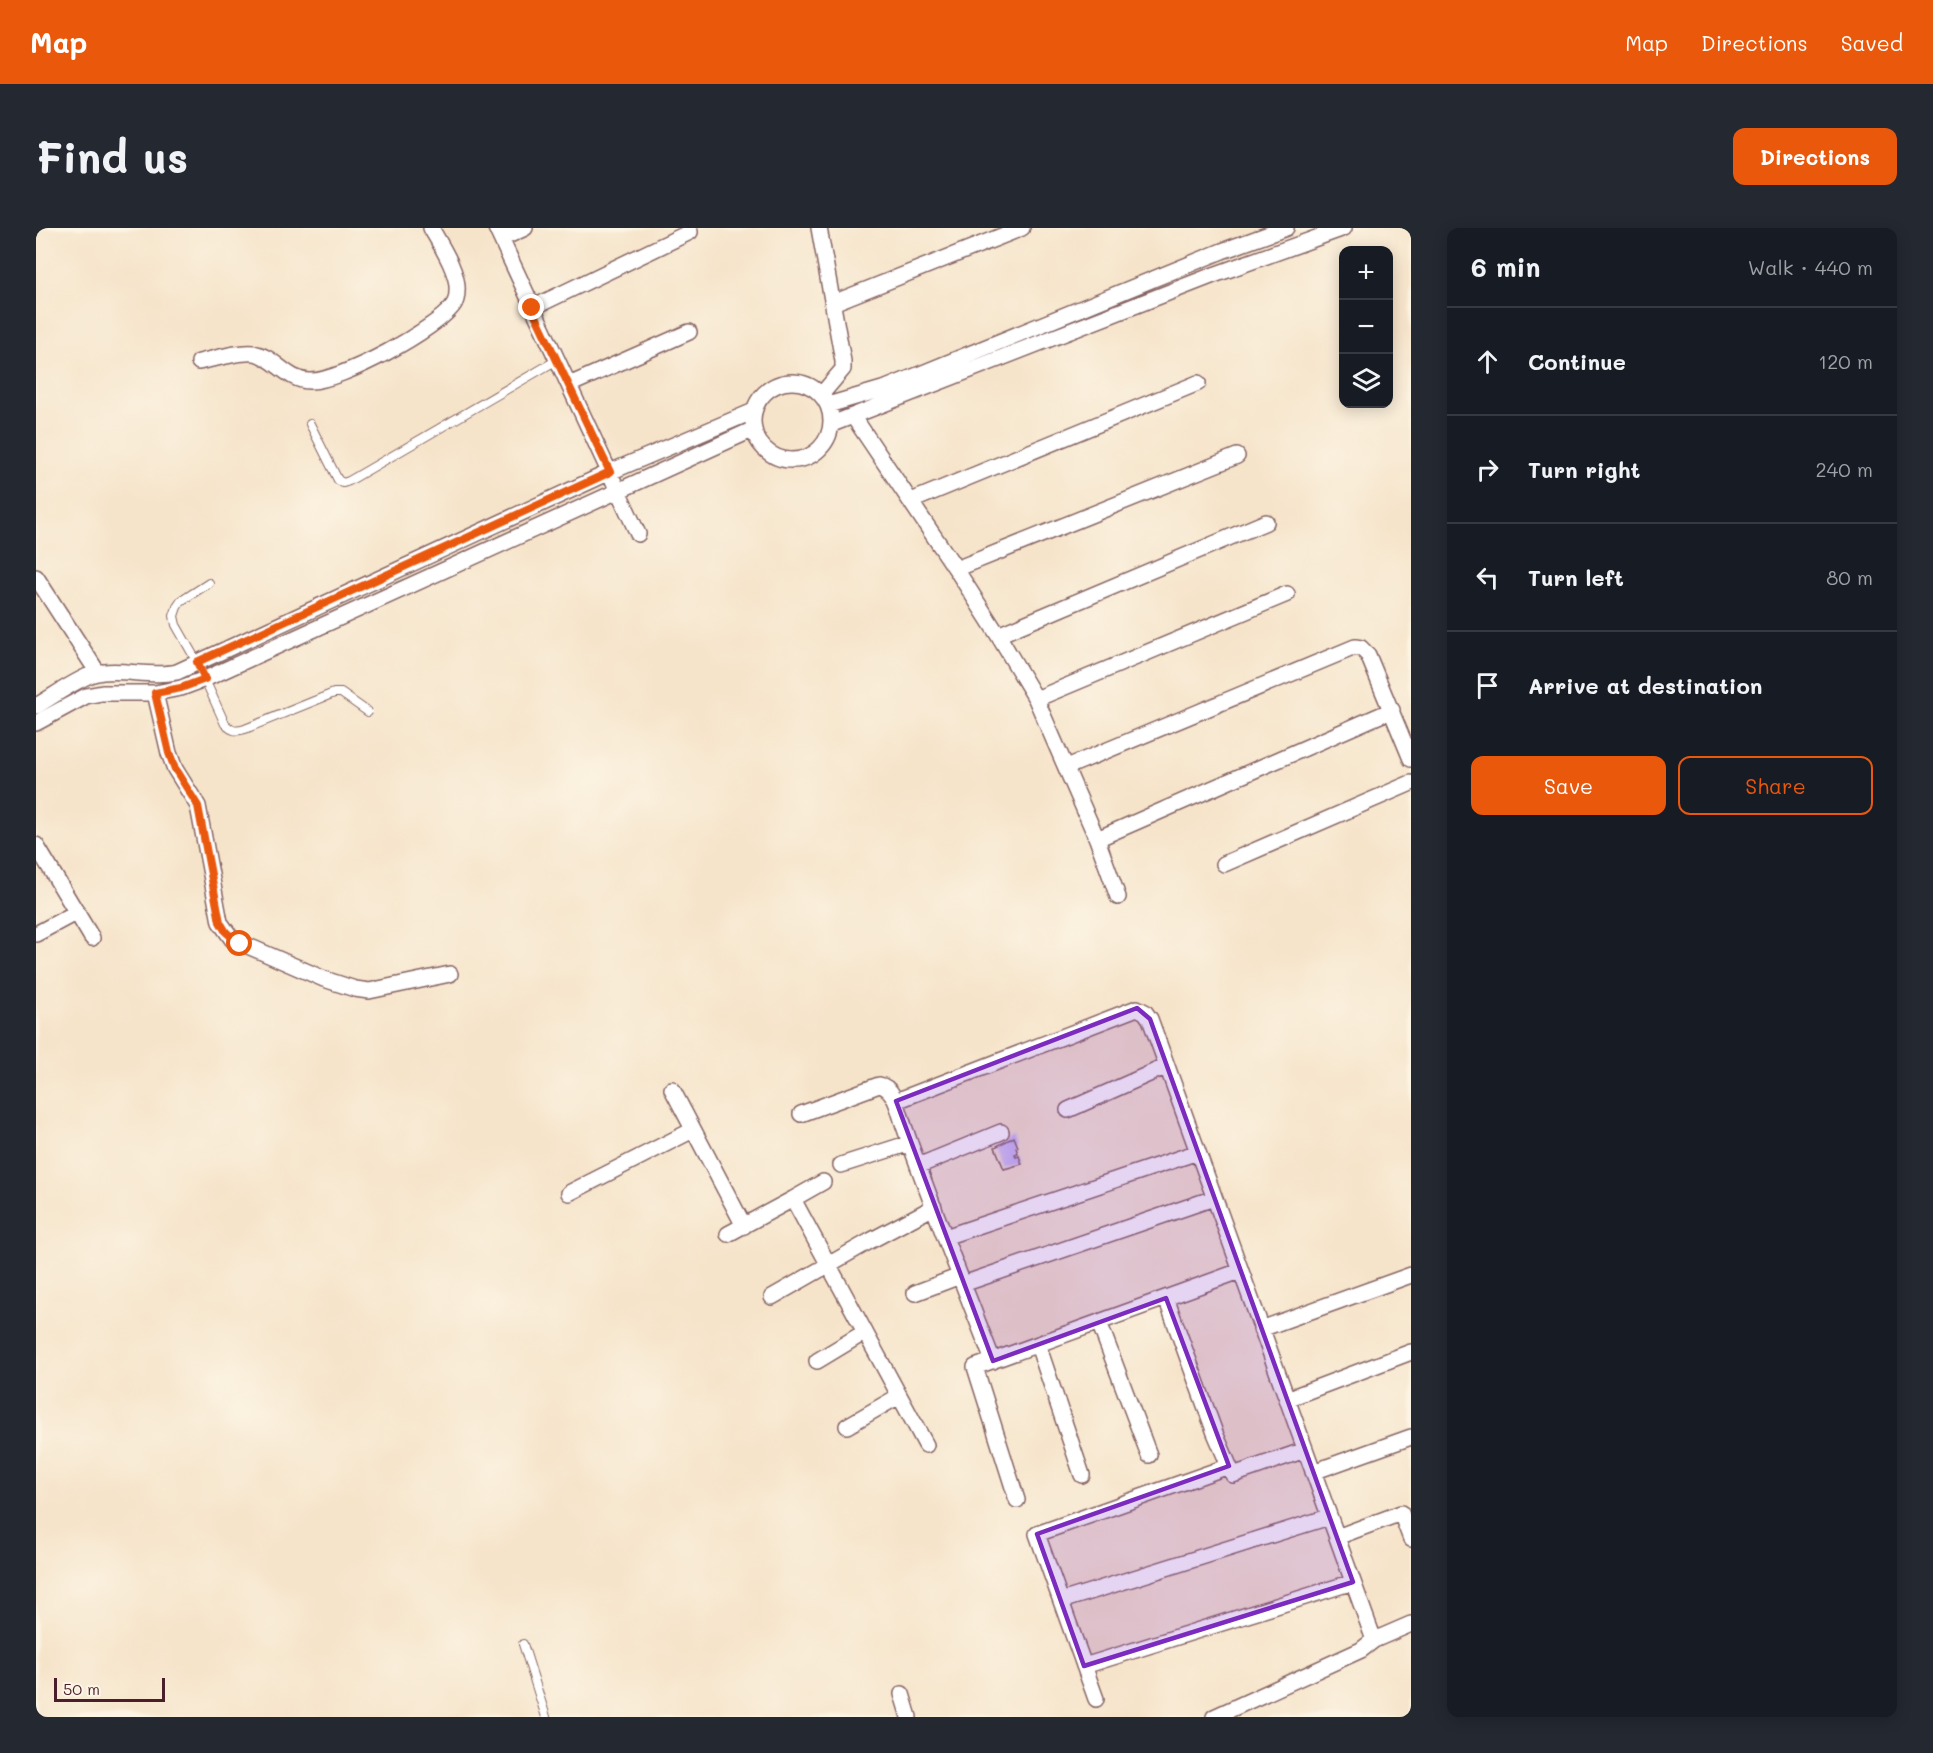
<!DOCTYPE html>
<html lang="en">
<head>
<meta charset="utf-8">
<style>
  :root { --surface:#171b24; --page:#242831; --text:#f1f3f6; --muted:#9ea1a6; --line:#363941; --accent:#ea580c }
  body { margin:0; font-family:Mali,sans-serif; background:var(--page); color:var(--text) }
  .controls { position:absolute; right:18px; top:18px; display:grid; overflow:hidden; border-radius:12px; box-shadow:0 3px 15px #0003 }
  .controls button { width:54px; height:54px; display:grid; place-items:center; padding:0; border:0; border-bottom:2px solid var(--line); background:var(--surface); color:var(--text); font:30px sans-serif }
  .scale { position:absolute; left:18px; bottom:15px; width:111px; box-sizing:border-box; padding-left:6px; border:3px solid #4a1f2b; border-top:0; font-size:16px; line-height:21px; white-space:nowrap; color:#4a1f2b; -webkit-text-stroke:4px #fcf5e5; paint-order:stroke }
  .stop { position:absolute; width:18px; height:18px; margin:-14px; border:4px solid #ea580c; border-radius:50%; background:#fff }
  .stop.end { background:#ea580c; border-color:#fff; box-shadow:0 2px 6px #0008 }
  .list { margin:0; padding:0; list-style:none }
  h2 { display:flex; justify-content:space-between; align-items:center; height:78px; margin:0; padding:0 24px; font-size:26px }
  h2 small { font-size:20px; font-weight:400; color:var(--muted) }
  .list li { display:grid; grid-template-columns:39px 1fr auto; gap:18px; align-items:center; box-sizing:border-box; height:108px; padding:0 24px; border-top:2px solid var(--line) }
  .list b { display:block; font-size:22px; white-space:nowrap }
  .list em { font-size:20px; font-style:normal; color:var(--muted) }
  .actions { display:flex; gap:12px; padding:18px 24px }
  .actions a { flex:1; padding:14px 0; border:2px solid var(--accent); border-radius:12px; text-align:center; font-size:21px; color:var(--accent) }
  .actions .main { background:var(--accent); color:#fff }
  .icon { flex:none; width:33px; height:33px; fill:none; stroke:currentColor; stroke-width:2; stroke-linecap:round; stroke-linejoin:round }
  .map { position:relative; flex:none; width:1375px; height:1489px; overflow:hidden; border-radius:12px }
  header { display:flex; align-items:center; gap:36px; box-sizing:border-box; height:84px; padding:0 30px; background:var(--accent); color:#fff }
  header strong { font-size:28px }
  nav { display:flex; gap:33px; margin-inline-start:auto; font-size:21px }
  .intro { display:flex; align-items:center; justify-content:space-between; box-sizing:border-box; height:144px; padding:0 36px }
  h1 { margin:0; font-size:42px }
  .button { padding:15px 27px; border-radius:12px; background:var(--accent); color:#fff; font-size:21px; font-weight:700 }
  main { display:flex; gap:36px; padding:0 36px }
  aside { flex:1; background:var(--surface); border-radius:12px; box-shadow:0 3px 15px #0003 }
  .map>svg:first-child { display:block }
  .building { fill:#bfb1fa }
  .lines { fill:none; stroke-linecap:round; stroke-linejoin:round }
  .service-casing { stroke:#866463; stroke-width:10 }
  .minor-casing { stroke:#866463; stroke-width:18 }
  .service { stroke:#fff; stroke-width:8 }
  .minor { stroke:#fff; stroke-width:15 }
  .route { stroke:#ea580c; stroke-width:8 }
  .marked { fill:#7b2cbf; fill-opacity:0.2; stroke:#7b2cbf; stroke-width:4.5; stroke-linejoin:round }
</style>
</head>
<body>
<header>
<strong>Map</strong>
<nav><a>Map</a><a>Directions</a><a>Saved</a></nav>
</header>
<div class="intro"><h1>Find us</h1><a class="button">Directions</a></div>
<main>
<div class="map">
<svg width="1375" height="1489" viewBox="0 0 1375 1489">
  <rect width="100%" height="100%" fill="#fcf5e5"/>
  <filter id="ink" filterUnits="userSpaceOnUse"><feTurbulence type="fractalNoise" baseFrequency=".0167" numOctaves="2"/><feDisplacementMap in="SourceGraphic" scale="12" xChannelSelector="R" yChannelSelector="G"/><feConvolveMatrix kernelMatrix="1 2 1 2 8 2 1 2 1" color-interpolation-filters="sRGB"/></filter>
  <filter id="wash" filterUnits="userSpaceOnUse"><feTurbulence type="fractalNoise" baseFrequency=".008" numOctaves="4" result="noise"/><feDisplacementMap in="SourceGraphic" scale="24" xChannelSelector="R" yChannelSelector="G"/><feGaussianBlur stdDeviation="1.35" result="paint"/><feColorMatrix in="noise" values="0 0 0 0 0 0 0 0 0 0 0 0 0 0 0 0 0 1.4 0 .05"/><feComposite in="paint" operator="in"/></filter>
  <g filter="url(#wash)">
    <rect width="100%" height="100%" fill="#f6e4ca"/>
    <g id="blocks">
      <path class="building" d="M978,909L982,919L980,920L982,925L979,926L980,929L983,928L986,936L968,941L959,919Z"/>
    </g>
  </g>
  <g filter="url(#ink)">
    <use href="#blocks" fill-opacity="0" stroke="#866463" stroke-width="1.5"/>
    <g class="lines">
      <g class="service-casing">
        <path id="service" d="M274,196L302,252L307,255L313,253L521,132
          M173,355L145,373L141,379L138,388L140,397L161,434L189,496C196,503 200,504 209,501L298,465H305L332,484
          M487,1416L510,1489"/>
      </g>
      <g class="minor-casing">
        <path id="minor" d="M460,0L602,306
          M783,0L807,133V141L785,167
          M465,11L489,0
          M797,75L986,0
          M496,80L654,4
          M163,134C178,131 204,123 218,125C239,129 251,153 274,153C303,154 402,101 418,76C420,73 421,67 421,63C423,45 404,16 395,0
          M717 193a39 39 0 1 1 78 0a39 39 0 1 1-78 0Z
          M533,157L653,104
          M792,177L850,160L1186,23L1250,0
          M817,188L920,341L962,407L1000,471L1061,611L1082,669
          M796,196L1175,48L1308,0
          M875,273L1162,155
          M920,341L1201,228
          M0,349L62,445
          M962,407L1230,294
          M119,465L133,525L139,541L162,578L184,694L196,711L288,751L319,761L333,763L414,746
          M1000,471L1251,366
          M0,478C16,469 41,451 57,446C83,439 113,450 141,444L574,244L718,183
          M0,495L50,468L66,465H119L145,460L169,451L718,201
          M1031,539L1319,419L1325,420L1332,427L1375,531
          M1061,611L1356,482
          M0,617L56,710
          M1188,636L1375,555
          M0,706L41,684
          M636,861L708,998
          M860,873L1101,780L1109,784L1114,791L1338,1412L1325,1422L1178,1489
          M1032,882L1131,838
          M765,886L843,857C859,859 863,884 868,898C895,977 927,1055 957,1133
          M805,937L874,915
          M882,938L965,904
          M533,965L657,902
          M757,971L787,954
          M692,1006L757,971L890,1217
          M909,1009L1162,924
          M927,1056L1178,970
          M879,1065L924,1048
          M736,1069L834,1013L898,979
          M1130,1070L1179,1205L1197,1247L1269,1222
          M1063,1094L1113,1227
          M1225,1101L1375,1047
          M1002,1117L1046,1247
          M781,1133L829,1104
          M1251,1171L1375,1124
          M811,1198L863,1168
          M1277,1244L1375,1209
          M981,1272L939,1139L1204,1043
          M1301,1309L1365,1285L1375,1311
          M1025,1373L1293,1289
          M1338,1412L1375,1396
          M1048,1438L1317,1354
          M866,1466L873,1489
          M1060,1471L1001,1306L1193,1238"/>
      </g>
      <use href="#service" class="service"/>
      <use href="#minor" class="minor"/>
    </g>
  </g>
  <g class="lines" filter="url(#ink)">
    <path class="route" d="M204,716L190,704L184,694L162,578L139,541L133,525L119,465L145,460L169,451L161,434L574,244L496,80"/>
  </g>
  <path class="marked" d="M1101,780L1114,791L1317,1354L1048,1438L1001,1306L1193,1238L1130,1070L957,1133L860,873Z"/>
</svg>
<div class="controls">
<button>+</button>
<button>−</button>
<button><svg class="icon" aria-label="layers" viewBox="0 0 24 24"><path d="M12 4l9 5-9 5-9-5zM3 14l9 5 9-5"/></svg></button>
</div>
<div class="scale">50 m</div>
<div class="stop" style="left:204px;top:716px"></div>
<div class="stop end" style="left:496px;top:80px"></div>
</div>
<aside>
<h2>6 min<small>Walk · 440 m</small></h2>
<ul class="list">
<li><svg class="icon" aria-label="ahead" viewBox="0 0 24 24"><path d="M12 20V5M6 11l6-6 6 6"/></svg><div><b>Continue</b></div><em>120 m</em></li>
<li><svg class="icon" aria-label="right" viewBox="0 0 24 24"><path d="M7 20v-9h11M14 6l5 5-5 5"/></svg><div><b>Turn right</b></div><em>240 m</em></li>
<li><svg class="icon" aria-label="left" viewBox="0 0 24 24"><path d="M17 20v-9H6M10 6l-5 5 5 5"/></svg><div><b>Turn left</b></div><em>80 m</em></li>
<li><svg class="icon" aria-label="arrive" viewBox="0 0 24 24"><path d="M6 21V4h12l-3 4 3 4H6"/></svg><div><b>Arrive at destination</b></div></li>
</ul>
<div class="actions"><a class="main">Save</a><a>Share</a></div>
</aside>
</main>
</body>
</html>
